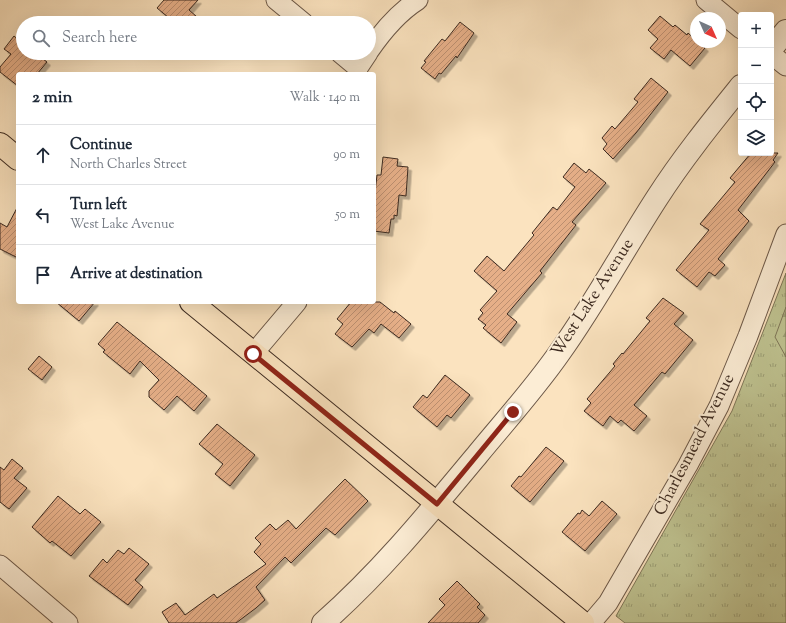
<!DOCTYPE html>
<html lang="en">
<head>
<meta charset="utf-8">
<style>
  :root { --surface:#fff; --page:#f2f2f3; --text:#1f2937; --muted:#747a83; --line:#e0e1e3 }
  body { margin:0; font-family:"Sorts Mill Goudy",serif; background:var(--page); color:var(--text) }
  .controls { position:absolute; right:12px; top:12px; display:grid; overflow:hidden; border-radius:4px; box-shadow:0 4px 16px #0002 }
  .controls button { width:36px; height:36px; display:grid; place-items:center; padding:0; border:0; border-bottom:1px solid var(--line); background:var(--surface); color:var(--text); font:20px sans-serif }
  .compass { position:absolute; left:690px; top:12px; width:36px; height:36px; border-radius:50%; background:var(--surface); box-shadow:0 4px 16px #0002; rotate:135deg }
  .stop { position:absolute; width:12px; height:12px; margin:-9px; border:3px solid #8f2418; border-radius:50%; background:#fff }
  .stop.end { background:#8f2418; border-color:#fff; box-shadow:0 1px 4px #0008 }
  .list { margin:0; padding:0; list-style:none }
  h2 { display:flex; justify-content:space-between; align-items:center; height:52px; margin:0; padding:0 16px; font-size:17px }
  h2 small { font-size:13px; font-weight:400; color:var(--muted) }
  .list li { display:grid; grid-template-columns:26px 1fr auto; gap:12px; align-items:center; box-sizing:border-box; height:60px; padding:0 16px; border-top:1px solid var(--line) }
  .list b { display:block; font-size:15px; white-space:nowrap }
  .list p { margin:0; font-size:13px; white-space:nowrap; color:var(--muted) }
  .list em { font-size:13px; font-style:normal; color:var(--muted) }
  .icon { flex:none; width:22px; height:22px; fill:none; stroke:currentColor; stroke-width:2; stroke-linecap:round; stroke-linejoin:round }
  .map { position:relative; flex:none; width:786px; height:623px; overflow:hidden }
  .search { position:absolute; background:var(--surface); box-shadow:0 4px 16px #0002; left:16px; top:16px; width:360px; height:44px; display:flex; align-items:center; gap:10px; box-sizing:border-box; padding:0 14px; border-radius:22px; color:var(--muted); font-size:15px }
  .panel { position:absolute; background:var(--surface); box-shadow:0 4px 16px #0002; left:16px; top:72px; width:360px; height:232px; border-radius:4px }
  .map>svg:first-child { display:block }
  .grass { fill:url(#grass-tufts); stroke:#7e7658 }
  .forest { fill:url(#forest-firs); stroke:#7e7658 }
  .building { fill:url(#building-hatch); stroke:#3c2a20; filter:url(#shadow) }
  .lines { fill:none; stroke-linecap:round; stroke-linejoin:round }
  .minor-casing { stroke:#6c5848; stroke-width:21 }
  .tertiary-casing { stroke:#6c5848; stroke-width:24 }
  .primary-casing { stroke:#3c2a20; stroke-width:24 }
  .minor { stroke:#fcedd5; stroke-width:19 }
  .tertiary { stroke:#fcedd5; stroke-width:22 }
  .primary { stroke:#fbe3bf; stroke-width:22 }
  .route { stroke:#8f2418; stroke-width:5 }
  .labels { text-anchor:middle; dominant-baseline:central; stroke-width:4; stroke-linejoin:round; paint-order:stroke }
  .street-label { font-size:17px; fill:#3c2a20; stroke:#fcedd5 }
</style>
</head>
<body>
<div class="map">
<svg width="786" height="623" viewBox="0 0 786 623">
  <defs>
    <pattern id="grass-tufts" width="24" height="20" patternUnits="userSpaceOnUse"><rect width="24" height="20" fill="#bfc391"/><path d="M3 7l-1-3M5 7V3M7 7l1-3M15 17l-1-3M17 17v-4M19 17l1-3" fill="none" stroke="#9c9f76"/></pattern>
    <pattern id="forest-firs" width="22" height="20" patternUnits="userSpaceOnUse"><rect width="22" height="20" fill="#bfc391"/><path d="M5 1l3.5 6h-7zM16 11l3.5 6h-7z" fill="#9c9f76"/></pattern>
    <pattern id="building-hatch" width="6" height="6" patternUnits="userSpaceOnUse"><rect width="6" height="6" fill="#e6af88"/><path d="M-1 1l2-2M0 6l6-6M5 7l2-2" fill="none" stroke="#bc8f6f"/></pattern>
    <filter id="shadow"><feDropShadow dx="3.5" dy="3.5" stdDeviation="0" flood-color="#0004"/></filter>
  </defs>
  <rect width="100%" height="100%" fill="#fbe3bf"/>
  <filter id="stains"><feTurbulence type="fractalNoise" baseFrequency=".005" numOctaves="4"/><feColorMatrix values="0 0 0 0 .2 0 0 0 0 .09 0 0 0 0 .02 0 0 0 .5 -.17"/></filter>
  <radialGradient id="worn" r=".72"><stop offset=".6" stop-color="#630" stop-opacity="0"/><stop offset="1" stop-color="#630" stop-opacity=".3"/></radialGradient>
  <path class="grass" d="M786,273V623H625L616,616L732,411Z"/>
  <path class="forest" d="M786,307V357L775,337Z"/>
  <path class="building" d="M164,0H198L189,10L204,23H175L157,8Z
    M660,16L673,27L675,25L687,35L688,33L696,40V42H698L705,48L690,66L671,50L664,59L650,48L658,39L648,30Z
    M460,22L474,33L457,58L456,56L441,74L439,73L435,79L421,68L426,62L424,61L442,39L445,41Z
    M14,36L21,42L23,39V53H35L47,62L37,74H18V86L0,72V67L11,54L4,49Z
    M651,78L668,92L636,133L613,159L603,149L607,144L602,138L612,126L615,129L638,102L634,99Z
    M751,153H778L773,160L775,162L738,210L749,221L718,259L725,265L715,276L709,272L697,287L676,270L709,230L700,224L735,182L730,178Z
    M383,157L398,159L397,166L408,167L406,196L399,195L397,216L394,215V219H391L389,233L374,231V201L377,175H381Z
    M574,163L586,173L589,169L606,183L572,222L576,225L540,271L542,273L507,314L517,322L501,343L483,328L486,325L478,319L483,313L480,310L497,291L474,271L487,256L504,271L534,235L532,233L553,207L557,210L575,187L563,177Z
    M18,206V258L0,249V223L7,227Z
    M663,298L684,313L674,324L693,340L665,374L662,372L634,405L647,416L634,431L621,420L618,423L610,416L603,426L584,411L591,403L587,399L615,366L613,364L622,353L623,354L650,321L646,318Z
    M56,302H95L79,321Z
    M351,302H380L394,313L395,311L411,324L399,338L381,324L374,333L369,329L352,347L335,334L343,324L337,319Z
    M117,322L170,365L207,396L194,411L177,396L164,410L149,397V391L159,380L140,361L130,374L103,352L105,350L98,344Z
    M39,356L52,367L42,380L28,369Z
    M445,375L470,395L451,418L447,415L437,427L413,407L423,395L427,398Z
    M217,424L255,455L230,486L215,474L223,464L199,444Z
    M546,447L564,461L530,502L511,486L519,476L521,477Z
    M12,459L23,468L14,478L27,488L9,509L0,502V467L4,470Z
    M345,479L368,501L335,535L326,528L291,563L285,557L256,587L265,600L256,608L236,623H169L162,612L176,603L185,615L214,594L217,598L266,564L254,552L261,544L255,538L270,524L276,530L288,520L296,529Z
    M58,496L80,514L85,509L101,522L71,556L52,541L50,543L32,527Z
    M602,501L617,514L585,551L562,532L578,513L580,514L582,510L589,516Z
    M129,548L149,564L135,580L143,587L128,605L89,576L103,559L107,563L118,550L124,554Z
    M457,581L480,604L477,607L485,615L478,623H428L445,605L439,599Z"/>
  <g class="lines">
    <g class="minor-casing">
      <path id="minor" d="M276,0L304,23
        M706,0L741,29
        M369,51C382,32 399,12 418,0
        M340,53L358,68
        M771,54L786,66
        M357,74L358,68L368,53
        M253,354L297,302
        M0,565L68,623
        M591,623L608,603L688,465L719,406L748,336L786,234"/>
    </g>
    <g class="tertiary-casing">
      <path id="tertiary" d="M771,49L786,31
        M323,623C381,572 429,513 478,454C506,420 535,388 560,352C595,303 624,249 657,198C682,159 712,122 741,86"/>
    </g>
    <g class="primary-casing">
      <path id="primary" d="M0,144L18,159
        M191,302L583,623"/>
    </g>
    <use href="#minor" class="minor"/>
    <use href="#tertiary" class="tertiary"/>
    <use href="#primary" class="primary"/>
  </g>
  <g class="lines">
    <path class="route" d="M253,354L437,504L513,412"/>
  </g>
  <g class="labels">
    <g class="street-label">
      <text transform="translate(593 298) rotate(-57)">West Lake Avenue</text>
      <text transform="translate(695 445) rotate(-63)">Charlesmead Avenue</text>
    </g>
  </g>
  <rect width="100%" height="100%" filter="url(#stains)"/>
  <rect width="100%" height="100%" fill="url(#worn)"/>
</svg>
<div class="controls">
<button>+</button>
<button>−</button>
<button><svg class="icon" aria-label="locate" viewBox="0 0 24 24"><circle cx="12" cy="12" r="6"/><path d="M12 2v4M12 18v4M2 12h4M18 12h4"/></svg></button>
<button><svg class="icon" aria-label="layers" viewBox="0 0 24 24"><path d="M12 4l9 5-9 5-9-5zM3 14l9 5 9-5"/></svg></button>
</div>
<svg class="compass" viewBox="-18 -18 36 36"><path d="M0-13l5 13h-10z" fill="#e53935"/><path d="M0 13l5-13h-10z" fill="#747a83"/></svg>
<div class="stop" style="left:253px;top:354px"></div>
<div class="stop end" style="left:513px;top:412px"></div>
<div class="search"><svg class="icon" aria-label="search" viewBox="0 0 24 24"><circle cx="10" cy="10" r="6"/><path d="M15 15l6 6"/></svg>Search here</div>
<section class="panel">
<h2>2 min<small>Walk · 140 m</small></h2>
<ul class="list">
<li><svg class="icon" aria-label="ahead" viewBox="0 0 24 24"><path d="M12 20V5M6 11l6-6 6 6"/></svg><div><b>Continue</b><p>North Charles Street</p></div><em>90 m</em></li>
<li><svg class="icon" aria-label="left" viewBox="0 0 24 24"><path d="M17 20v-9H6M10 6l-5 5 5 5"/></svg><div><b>Turn left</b><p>West Lake Avenue</p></div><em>50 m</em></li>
<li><svg class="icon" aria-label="arrive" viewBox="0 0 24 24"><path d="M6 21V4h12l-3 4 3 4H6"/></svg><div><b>Arrive at destination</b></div></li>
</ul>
</section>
</div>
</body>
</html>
